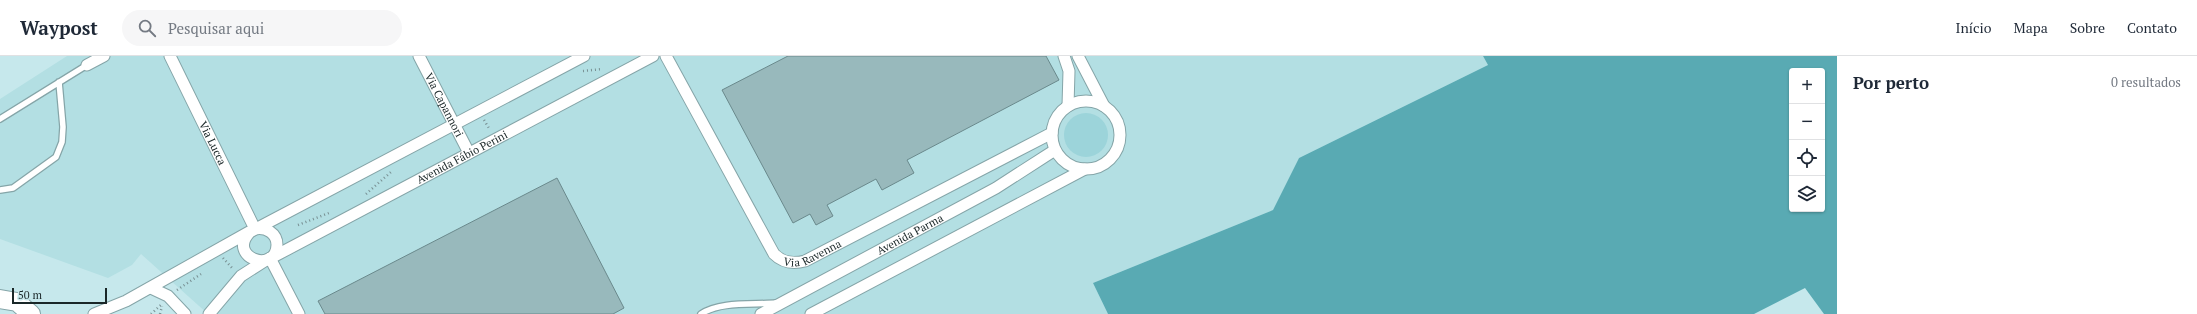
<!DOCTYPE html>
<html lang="pt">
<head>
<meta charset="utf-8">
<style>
  :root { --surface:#fff; --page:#f6f6f7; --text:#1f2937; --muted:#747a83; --line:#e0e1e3 }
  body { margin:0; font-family:"PT Serif",serif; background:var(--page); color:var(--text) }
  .controls { position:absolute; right:12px; top:12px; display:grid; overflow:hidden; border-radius:4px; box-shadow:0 1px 3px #0004 }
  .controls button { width:36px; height:36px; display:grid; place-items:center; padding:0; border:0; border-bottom:1px solid var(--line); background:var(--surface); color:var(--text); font:20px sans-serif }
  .scale { position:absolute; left:12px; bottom:10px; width:95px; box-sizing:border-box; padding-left:4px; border:2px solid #1a2728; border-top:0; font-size:11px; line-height:14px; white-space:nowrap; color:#1a2728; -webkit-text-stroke:3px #c6e8ec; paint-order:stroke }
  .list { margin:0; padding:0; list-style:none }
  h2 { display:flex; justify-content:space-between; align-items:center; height:52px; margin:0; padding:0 16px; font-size:17px }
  h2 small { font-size:13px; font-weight:400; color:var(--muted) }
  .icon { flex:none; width:22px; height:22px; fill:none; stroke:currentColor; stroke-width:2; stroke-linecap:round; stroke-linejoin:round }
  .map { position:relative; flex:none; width:1837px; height:258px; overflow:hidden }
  header { display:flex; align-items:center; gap:24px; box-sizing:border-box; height:56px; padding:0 20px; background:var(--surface); border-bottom:1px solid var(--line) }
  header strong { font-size:19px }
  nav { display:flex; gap:22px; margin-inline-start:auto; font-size:14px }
  .search { width:280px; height:36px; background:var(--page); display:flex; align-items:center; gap:10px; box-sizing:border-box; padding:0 14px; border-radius:22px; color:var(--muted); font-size:15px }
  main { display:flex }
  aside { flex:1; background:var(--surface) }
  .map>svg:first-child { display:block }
  .built { fill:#b3dfe3 }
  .green { fill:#9cd4da }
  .forest { fill:#59aab3; fill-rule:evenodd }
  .building { fill:#98b9bc; stroke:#6a898c }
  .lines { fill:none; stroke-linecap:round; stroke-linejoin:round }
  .service-casing { stroke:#85a5a8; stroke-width:8 }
  .minor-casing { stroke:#85a5a8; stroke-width:13 }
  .primary-casing { stroke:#85a5a8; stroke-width:20 }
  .path { stroke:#789093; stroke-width:2.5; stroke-dasharray:1 3; stroke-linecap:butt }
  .service { stroke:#fff; stroke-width:5.5 }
  .minor { stroke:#fff; stroke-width:11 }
  .primary { stroke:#fff; stroke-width:18 }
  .labels { text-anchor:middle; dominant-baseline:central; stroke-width:4; stroke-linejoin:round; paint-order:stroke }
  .street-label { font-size:11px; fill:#1a2728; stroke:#c6e8ec }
</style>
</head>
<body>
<header>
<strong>Waypost</strong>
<div class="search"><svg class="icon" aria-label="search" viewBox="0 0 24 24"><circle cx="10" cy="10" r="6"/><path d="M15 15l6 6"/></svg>Pesquisar aqui</div>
<nav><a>Início</a><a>Mapa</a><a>Sobre</a><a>Contato</a></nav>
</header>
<main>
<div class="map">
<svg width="1837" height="258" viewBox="0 0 1837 258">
  <rect width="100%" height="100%" fill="#c6e8ec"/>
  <path class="built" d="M67,0H1483L1488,9L1299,102L1273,154L1093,227L1108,258H208L141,198L132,209L108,222L0,183V43Z"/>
  <path class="green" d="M1064 79a22 22 0 1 1 44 0a22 22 0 1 1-44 0Z"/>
  <path class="forest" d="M1483,0H1837V258H1824L1805,232L1754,258H1108L1093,227L1273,154L1299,102L1488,9ZM1792,15H1822V153H1792Z"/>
  <path class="building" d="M788,0H1046L1059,24L907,104L914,117L882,134L876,123L827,149L833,160L816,169L810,158L793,167L722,34Z
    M557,122L624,252L613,258H325L318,245Z"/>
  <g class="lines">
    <g class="service-casing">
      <path id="service" d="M0,63L87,9
        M0,134L13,132L56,101L62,86L63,71L59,26
        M701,258C720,245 753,249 776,247"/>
    </g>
    <g class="minor-casing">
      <g id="minor">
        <path id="s1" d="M170,0L255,173"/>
        <path id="s2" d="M419,0L469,97"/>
        <path id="s3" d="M666,0L774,198C783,207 793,208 805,205L1052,77"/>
        <path d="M1064,0L1069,15L1068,50"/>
        <path d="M1078,0L1104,50"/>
        <path d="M87,9L104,0"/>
        <circle cx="1086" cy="79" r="34"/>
        <path d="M255,173C266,171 277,177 277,189C276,219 226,201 250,176L584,0"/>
        <path d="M270,202L299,258"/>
        <path id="s4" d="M271,202L653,0"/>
        <path d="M151,232L168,240L185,258"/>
        <path d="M94,258L126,245L249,176"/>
        <path d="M209,258L241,220L266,204"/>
        <path id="s5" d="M761,258L996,132L1055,94"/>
        <path d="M811,258L1085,113"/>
      </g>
    </g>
    <g class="primary-casing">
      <path id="primary" d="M0,243L17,246L31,258"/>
    </g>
    <path class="path" d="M583,15L602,13
      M484,64L490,74
      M366,138L391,116
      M298,169L329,157
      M223,202L233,213
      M177,234L201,218
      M151,258L161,249
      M160,258L162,250"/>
    <use href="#service" class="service"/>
    <use href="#minor" class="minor"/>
    <use href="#primary" class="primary"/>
  </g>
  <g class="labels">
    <g class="street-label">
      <text stroke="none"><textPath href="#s2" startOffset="55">Via Capannori</textPath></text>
      <text stroke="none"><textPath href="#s1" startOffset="97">Via Lucca</textPath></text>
      <text stroke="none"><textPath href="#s4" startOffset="216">Avenida Fábio Perini</textPath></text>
      <text stroke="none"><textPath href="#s5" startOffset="169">Avenida Parma</textPath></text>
      <text stroke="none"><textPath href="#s3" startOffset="268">Via Ravenna</textPath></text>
    </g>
  </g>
</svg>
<div class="controls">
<button>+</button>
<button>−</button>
<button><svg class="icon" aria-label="locate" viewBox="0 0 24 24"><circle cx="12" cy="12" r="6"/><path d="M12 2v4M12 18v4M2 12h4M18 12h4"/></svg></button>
<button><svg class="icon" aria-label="layers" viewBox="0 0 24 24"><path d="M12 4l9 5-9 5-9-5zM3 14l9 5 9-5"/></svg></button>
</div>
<div class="scale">50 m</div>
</div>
<aside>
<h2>Por perto<small>0 resultados</small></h2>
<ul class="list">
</ul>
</aside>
</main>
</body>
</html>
